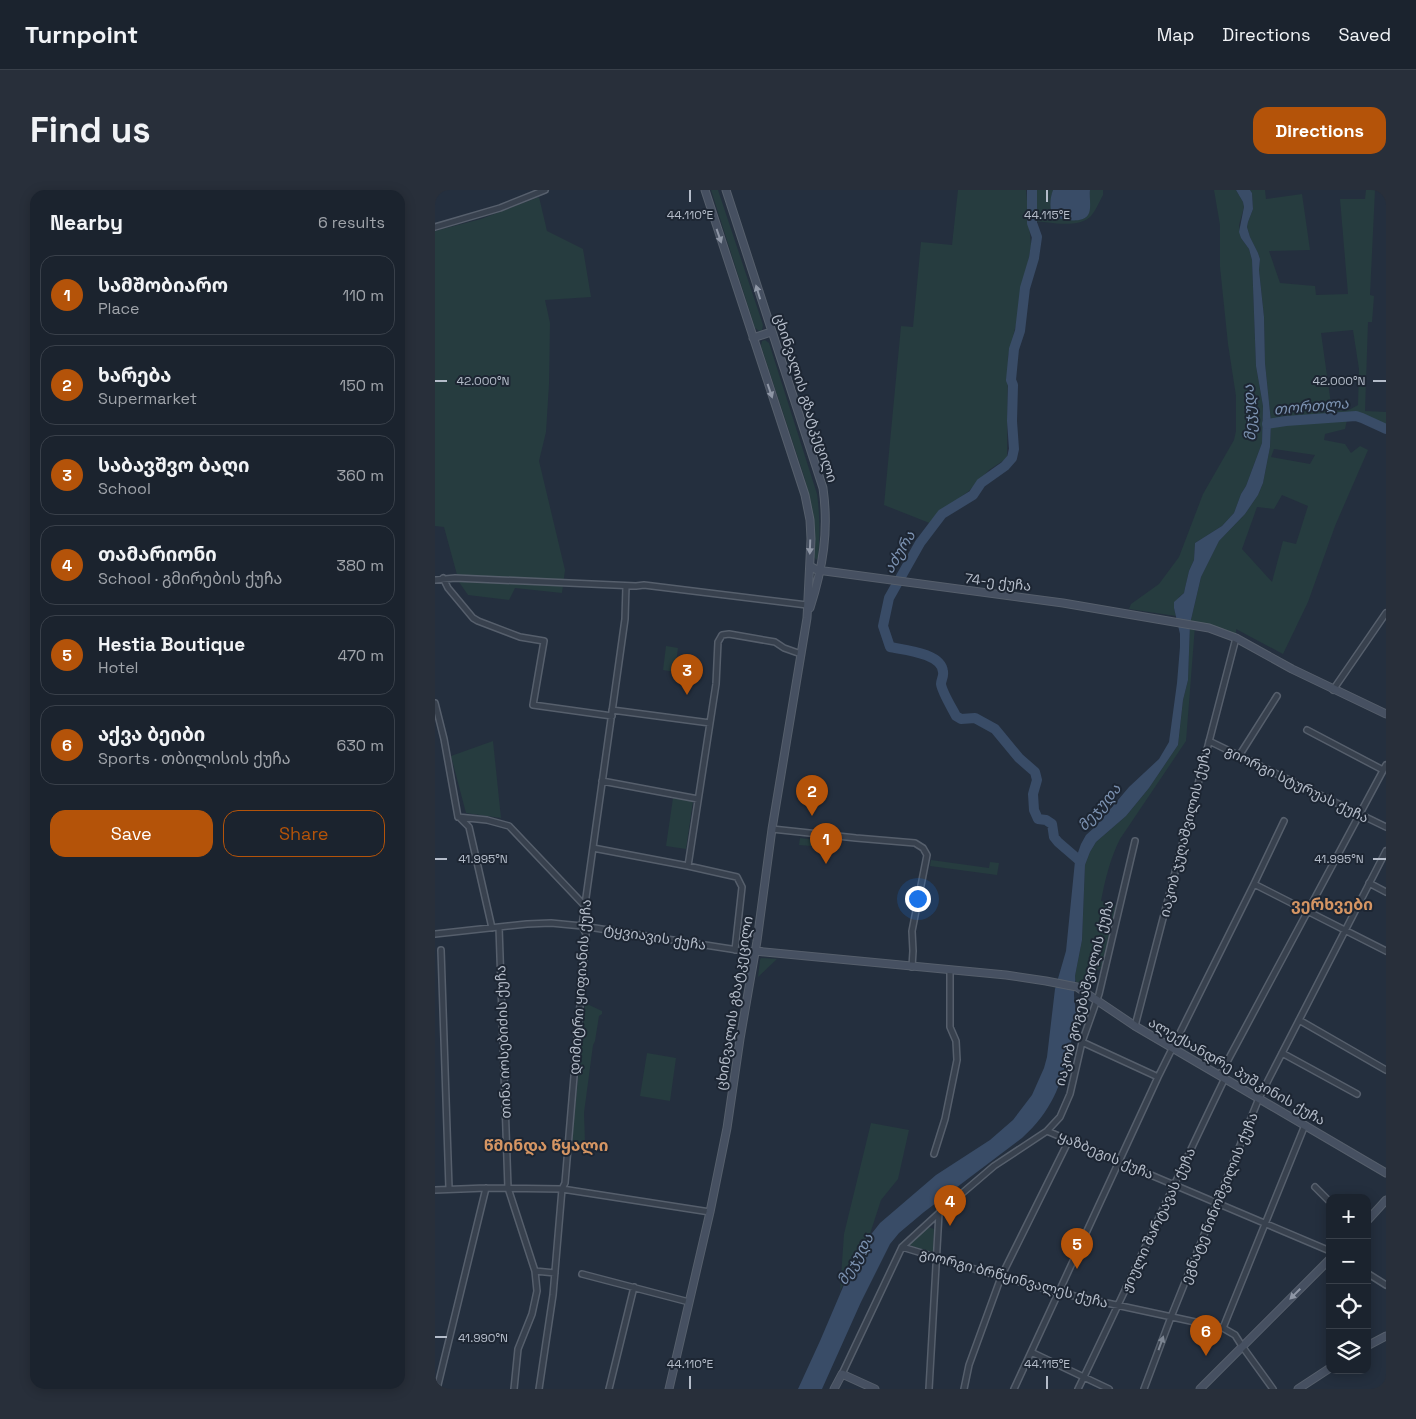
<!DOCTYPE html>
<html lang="en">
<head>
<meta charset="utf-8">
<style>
  :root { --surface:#1b232e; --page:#282f3a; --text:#f1f3f6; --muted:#a0a4aa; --line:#39404a; --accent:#b45309 }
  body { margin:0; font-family:"Space Grotesk","Noto Sans Georgian",sans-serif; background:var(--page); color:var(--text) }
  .controls { position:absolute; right:15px; bottom:15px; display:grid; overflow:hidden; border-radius:10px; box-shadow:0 2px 12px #0003 }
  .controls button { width:45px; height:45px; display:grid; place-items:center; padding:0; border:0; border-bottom:1px solid var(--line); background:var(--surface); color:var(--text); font:25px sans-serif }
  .you { position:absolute; left:482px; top:708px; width:18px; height:18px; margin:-12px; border:4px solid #fff; border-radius:50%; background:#1a73e8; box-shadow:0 0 0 8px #1a73e833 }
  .badge { display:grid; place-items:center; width:32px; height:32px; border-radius:50%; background:var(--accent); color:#fff; font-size:16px; font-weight:700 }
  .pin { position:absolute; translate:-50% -41px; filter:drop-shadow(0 1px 2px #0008) }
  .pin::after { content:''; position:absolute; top:26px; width:18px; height:15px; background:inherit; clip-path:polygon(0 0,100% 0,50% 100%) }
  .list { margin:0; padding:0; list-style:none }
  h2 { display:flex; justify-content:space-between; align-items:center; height:65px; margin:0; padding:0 20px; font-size:21px }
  h2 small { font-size:16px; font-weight:400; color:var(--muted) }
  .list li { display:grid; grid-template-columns:32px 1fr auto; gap:15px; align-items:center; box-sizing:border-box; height:80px; margin:0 10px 10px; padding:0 10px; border:1px solid var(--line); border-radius:15px }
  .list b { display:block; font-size:19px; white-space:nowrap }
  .list p { margin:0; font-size:16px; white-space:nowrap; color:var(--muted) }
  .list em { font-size:16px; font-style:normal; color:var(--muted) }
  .actions { display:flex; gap:10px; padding:15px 20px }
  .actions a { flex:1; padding:11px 0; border:1px solid var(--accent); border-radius:15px; text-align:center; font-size:18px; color:var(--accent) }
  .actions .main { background:var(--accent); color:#fff }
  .icon { flex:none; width:28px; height:28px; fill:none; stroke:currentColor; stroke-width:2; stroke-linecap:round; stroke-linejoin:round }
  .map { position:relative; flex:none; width:951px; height:1199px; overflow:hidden; border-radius:15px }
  header { display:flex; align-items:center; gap:30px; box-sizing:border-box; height:70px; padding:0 25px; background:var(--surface); border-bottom:1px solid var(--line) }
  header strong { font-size:24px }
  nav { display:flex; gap:28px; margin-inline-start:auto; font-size:18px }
  .intro { display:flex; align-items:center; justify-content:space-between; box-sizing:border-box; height:120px; padding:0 30px }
  h1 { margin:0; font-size:35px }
  .button { padding:12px 22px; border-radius:15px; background:var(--accent); color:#fff; font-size:18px; font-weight:700 }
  main { display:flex; gap:30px; padding:0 30px }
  aside { flex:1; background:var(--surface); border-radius:15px; box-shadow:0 2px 12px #0003 }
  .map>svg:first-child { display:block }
  .green { fill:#263c3f; fill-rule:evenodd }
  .water { fill:#394c67 }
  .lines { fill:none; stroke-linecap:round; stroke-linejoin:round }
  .river { stroke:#394c67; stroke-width:10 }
  .street-casing { stroke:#565f6c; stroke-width:8 }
  .secondary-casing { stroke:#565f6c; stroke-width:9 }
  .street { stroke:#38414e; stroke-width:5 }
  .secondary { stroke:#465061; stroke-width:7 }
  .oneway { fill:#8e96a5 }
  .oneway2 { fill:#7c8592 }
  .ticks { fill:none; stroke:#b4bcc9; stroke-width:2 }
  .labels { text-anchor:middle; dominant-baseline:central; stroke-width:4; stroke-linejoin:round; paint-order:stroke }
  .street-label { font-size:14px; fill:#b4bcc9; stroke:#1d2633 }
  .water-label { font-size:15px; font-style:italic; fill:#7c92b1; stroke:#1d2633 }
  .quarter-label { font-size:16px; font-weight:bold; fill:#d59563; stroke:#1d2633 }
  .ticks-label { font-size:12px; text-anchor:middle; fill:#b4bcc9; stroke:#1d2633; stroke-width:4; stroke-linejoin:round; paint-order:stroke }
</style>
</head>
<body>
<header>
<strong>Turnpoint</strong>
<nav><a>Map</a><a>Directions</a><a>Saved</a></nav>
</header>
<div class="intro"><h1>Find us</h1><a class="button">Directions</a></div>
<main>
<aside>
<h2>Nearby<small>6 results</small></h2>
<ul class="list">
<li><span class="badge">1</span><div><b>სამშობიარო</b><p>Place</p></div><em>110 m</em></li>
<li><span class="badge">2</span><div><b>ხარება</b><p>Supermarket</p></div><em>150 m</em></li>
<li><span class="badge">3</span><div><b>საბავშვო ბაღი</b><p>School</p></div><em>360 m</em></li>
<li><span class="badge">4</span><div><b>თამარიონი</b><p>School · გმირების ქუჩა</p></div><em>380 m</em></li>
<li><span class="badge">5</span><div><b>Hestia Boutique</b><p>Hotel</p></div><em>470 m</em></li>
<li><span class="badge">6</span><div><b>აქვა ბეიბი</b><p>Sports · თბილისის ქუჩა</p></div><em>630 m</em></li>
</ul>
<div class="actions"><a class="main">Save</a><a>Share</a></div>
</aside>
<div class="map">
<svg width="951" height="1199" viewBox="0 0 951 1199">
  <rect width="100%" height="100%" fill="#242f3e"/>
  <path class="green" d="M276,0H283L328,135L327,140L324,141L320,138Z
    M523,0H591L596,56L582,131L573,166L572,268L554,280L534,301L505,322L497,334L449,315L466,136L478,137L486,52L517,55Z
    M597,0H618C615,10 614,18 620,27C630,29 651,35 654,21C655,14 654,7 655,0H668V5C664,12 661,20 656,26C644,39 614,32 597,31Z
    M779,0H801L808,12L809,17L804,35L806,48L814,59L817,70L821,176L828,216L827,253L811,296L806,304L799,323L787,336L760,353L759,370L754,381L750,398L749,403L744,407L739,418L741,426L694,419L696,414L724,394L744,367L768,304L799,250L801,241V206L793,154L785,77V35Z
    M815,0H830L831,9L867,4L875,60L834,61L845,93L880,96L881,105L913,104L905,9H930L931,0H940L935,105L939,106L937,132H933L930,221L951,222V239L944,236L943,237L918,229L912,230L910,239L890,244L889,250L910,254L916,263L925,256L933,260L900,336L873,412L848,464L801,439V448L760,436L751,551L685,649C675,669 670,690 666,711L681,715L666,778L645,792H641L640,786L647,750L650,675L655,662L661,652L691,626L714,598L743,555L748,510L753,490L755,434L766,387L784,351L810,324L823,305L828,293L835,257L836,232L830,173L829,127L824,80L825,69L823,63L815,47L812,37L813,32L818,19L817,3ZM918,140L924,179L923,215L914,220L897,221L886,143ZM839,259L880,265L875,274L836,267ZM847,305L873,316L861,354L848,351L837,392L807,359L822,317L839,319Z
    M104,7L112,41L148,59L156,107L110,110L115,133L114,194L111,242L104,271L130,380L127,403L80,398L74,410L33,405L24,392L9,337L0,336V41L46,29Z
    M330,150L334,153L382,304C385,326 385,346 383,368L381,370L379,367C379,339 377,313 369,286L326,156L327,151Z
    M231,456L243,458L240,482L228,480Z
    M58,551L66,628L31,623L16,566Z
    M238,608L258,611L251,659L231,656Z
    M365,648L390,651L389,657L364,655Z
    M496,670L554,678L555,672L564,673L562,685L495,676Z
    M326,768L342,769L323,787L325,770Z
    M150,813L167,821V824L164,826L160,851L158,855L149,923L150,952L137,953Z
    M212,863L241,868L235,911L205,906Z
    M436,933L474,940L463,989L446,1010L434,1047L417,1076L405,1101L409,1044Z
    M493,1037L499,1039L498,1063L474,1055Z"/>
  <path class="water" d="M618,0H655C654,7 657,19 653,25C647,34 626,30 618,26C614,18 615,8 618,0Z
    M801,0H815L817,3L818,19L813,32L812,37L815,47L823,63L825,69L824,80L829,127L830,173L836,232L835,257L828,293L823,305L810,324L784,351L766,387L755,434L753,490L748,510L743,555L714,598L691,626L661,652L655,662L650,675L647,750L640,786C641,793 639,798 639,805C639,811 641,818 641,824C640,836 637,847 635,858C626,896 616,922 587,948L489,1022L464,1043L455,1054L426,1112L387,1199H363L385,1151L417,1076L434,1047L445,1033L501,985L555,950L578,930L597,905L609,878L612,867L620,799L631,761L640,671L646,654L651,645L661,636L694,597L724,569L734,552L742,493L745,457V444L739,418V412L749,403L750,398L754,381L759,370L760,353L787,336L799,323L806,304L811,296L827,253L828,216L821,176L817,70L814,59L806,48L804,42L809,17L808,12Z"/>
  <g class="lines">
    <path class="river" d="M597,0V33L602,47L599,68L590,98L585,141L579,159L576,190L578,195L577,231L579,259L577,268L570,276L546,293L538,305L507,324L485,353L454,408L448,436L455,457C469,460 507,463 508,482C509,486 506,490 506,494C507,502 517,518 521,526L526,529L540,528L560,539L584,568L600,582L602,590L598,604L599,620L603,629L611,630L617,634L619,647L623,652L645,671
      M832,234L851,231L921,226L927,228L951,239"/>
    <g class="street-casing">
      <path id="street" d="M0,37L65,18L110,0
        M8,388L13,398L38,428L43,431L85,447L109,451L98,515L177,526
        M0,390L20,388L201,396L209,395L372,415
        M898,500L951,423
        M0,513L9,549L23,627
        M177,520L275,533
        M872,540L948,580
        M774,551L951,637
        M804,566L842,506
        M167,591L263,609
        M23,627L52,630L74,636L149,715
        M24,627L34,637L57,738
        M337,639L421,648L480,653L488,658L492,665L477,741L478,761L477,777
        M158,658L253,676L302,687L307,697L300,760
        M253,676L281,494L283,452L287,445L294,444L340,452L349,458L366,464
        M934,693L951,702
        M819,694L951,761
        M64,737L73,998L100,1081L102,1101L97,1124L83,1159L79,1199
        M0,744L92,734L116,733L147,736L309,761H320
        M6,760L14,998
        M864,830L951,880
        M700,836L801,448
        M647,852L723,887
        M847,863L922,904
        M785,885L951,575
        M612,941L895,1061
        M499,964L510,929L522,870L521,851L515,837V781
        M880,997L895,1012
        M0,1000L51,998L127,999L275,1022
        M467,1057L566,1087L621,1102L788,1138L800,1145L807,1156L838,1199
        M100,1081L120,1083
        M932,1083L951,1095
        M147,1084L254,1112
        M788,1138L870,935
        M596,1162L674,1199
        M407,1184L467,1057L504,1023L559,976L612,941L625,927L635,904L647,852L664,804L700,651
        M2,1199L51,998
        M104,1199L118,1105L127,999L130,993L151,744L147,736L190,429L191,396
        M174,1199L199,1097
        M494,1199L504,1023
        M529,1199L534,1175L566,1087L634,950
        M579,1199L723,887L819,694L849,631
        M643,1199C693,1096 740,991 790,888
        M709,1199L736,1127L824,908L951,661"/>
    </g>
    <g class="secondary-casing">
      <path id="secondary" d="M291,0L388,298C394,341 388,377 375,418
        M318,148L336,142
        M375,376L382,380L628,413L774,438L801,448L857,479L951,524
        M320,761L571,785L611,791L642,797L700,836L951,983
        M932,1031L951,1010
        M932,1156L951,1146
        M234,1199L275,1022L292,938L305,849L322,751L337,639L372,428L376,349L375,330L370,305L270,0
        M399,1199L407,1184L440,1199
        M765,1199L895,1069
        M863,1199L895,1178"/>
    </g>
    <use href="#street" class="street"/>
    <use href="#secondary" class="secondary"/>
  </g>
  <defs><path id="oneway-solid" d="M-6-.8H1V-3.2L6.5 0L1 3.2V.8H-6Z" transform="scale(1.25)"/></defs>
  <g class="oneway">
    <use href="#oneway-solid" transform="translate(284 46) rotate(71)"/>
    <use href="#oneway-solid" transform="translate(323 102) rotate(-107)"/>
    <use href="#oneway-solid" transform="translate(335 201) rotate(71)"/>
    <use href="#oneway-solid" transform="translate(375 357) rotate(92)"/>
    <use href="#oneway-solid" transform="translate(860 1104) rotate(135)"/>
  </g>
  <use class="oneway2" href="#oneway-solid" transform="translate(726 1153) rotate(-70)"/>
  <path class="ticks" d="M255,0V12M612,0V12M0,191H12M938,191H951M0,669H12M938,669H951M0,1147H12M255,1186V1199M612,1186V1199"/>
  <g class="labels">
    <g class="street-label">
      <text transform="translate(371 208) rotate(72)">ცხინვალის გზატკეცილი</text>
      <text transform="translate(563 392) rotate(7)">74-ე ქუჩა</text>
      <text transform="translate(862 594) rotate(26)">გიორგი სტურუას ქუჩა</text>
      <text transform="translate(750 642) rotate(-76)">იაკობ ჯუღაშვილის ქუჩა</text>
      <text transform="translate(220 747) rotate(9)">ტყვიავის ქუჩა</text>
      <text transform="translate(145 797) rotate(-86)">დიმიტრი ყიფიანის ქუჩა</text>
      <text transform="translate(649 803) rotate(-75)">იაკობ გოგებაშვილის ქუჩა</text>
      <text transform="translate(299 813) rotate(-81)">ცხინვალის გზატკეცილი</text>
      <text transform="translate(68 852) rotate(-92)">თინა იოსებიძის ქუჩა</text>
      <text transform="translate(802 881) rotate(30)">ალექსანდრე პუშკინის ქუჩა</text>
      <text transform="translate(671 965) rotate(23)">ყაზბეგის ქუჩა</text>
      <text transform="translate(784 1008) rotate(-68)">ეგნატე ნინოშვილის ქუჩა</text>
      <text transform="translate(723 1030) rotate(-65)">ჟიული შარტავას ქუჩა</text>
      <text transform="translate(579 1088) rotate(15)">გიორგი ბრწყინვალეს ქუჩა</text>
    </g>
    <g class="water-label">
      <text transform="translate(876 216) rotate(-5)">თორთლა</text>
      <text transform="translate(814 223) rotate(-92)">მეჯუდა</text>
      <text transform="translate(464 362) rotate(-59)">აძურა</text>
      <text transform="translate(664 617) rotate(-49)">მეჯუდა</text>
      <text transform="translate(420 1069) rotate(-60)">მეჯუდა</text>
    </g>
    <g class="quarter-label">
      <text x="897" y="714">ვერხვები</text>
      <text x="111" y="955">წმინდა წყალი</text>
    </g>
  </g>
  <g class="ticks-label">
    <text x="255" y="29">44.110°E</text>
    <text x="612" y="29">44.115°E</text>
    <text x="48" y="195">42.000°N</text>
    <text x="904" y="195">42.000°N</text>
    <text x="48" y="673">41.995°N</text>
    <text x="904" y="673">41.995°N</text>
    <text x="48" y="1152">41.990°N</text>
    <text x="255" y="1178">44.110°E</text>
    <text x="612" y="1178">44.115°E</text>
  </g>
</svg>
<div class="controls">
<button>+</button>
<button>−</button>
<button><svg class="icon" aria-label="locate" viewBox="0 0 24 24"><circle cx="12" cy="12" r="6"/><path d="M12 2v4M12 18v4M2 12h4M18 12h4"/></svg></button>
<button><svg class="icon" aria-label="layers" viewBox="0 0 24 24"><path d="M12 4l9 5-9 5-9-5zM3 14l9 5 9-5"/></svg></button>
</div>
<div class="you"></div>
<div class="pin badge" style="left:391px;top:674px">1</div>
<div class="pin badge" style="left:377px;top:626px">2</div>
<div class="pin badge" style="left:252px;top:505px">3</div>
<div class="pin badge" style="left:515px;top:1036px">4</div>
<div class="pin badge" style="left:642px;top:1079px">5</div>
<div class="pin badge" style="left:771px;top:1166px">6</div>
</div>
</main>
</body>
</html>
